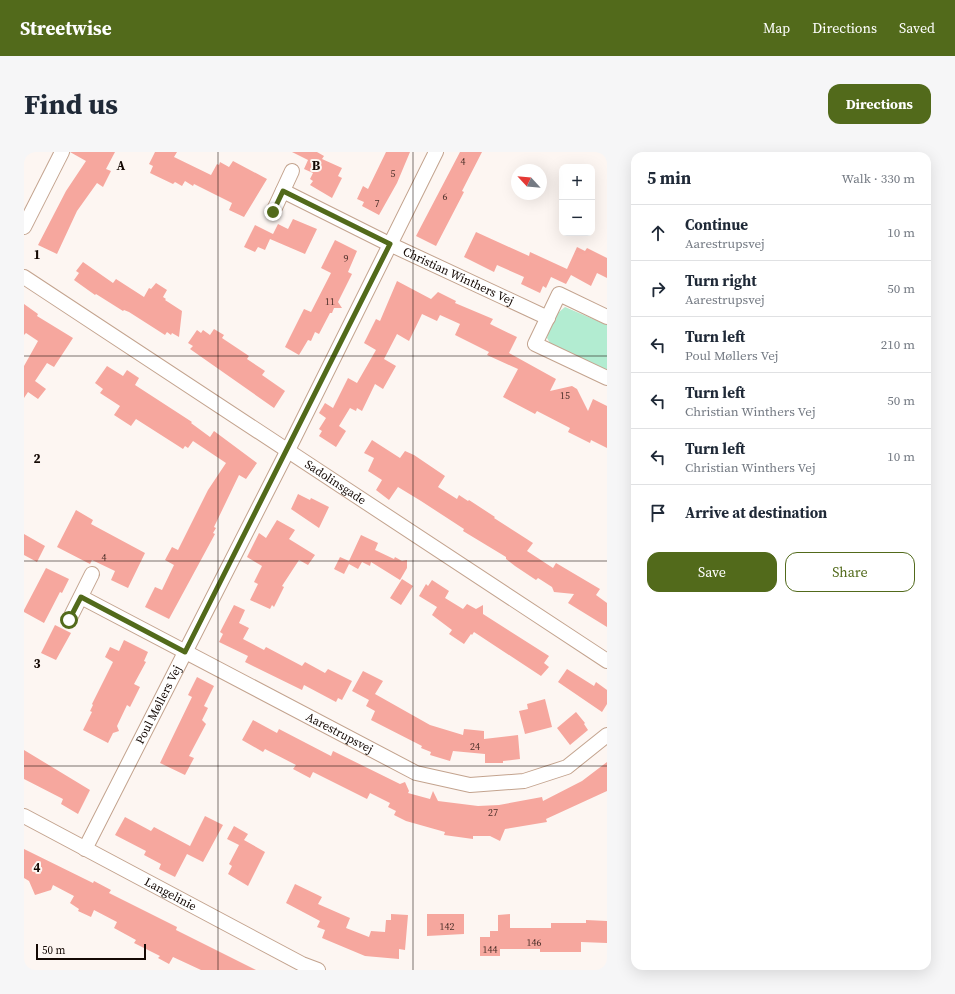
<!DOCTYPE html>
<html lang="en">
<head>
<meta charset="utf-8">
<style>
  :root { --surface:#fff; --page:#f6f6f7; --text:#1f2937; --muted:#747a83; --line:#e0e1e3; --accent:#526a1b }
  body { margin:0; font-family:"Source Serif 4",serif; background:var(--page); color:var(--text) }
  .controls { position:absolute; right:12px; top:12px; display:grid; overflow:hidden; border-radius:8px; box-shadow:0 4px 16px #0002 }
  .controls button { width:36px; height:36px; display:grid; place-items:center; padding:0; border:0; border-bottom:1px solid var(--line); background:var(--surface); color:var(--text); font:20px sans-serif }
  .compass { position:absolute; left:487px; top:12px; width:36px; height:36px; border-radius:50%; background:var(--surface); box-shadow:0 4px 16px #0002; rotate:296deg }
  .scale { position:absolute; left:12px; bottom:10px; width:110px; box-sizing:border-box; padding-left:4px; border:2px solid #140904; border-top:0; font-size:11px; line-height:14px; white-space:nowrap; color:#140904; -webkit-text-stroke:3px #fdf6f2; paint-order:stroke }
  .stop { position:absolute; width:12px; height:12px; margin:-9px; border:3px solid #526a1b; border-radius:50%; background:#fff }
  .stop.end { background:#526a1b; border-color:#fff; box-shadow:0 1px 4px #0008 }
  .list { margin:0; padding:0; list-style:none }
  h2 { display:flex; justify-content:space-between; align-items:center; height:52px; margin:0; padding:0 16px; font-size:17px }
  h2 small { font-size:13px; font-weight:400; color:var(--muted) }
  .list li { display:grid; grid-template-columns:26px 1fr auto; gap:12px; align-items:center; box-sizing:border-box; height:56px; padding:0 16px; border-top:1px solid var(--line) }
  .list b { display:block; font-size:15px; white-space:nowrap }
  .list p { margin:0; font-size:13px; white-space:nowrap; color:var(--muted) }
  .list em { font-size:13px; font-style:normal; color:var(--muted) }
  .actions { display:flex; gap:8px; padding:12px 16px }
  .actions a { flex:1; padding:9px 0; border:1px solid var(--accent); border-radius:12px; text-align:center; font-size:14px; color:var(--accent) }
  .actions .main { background:var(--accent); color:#fff }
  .icon { flex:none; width:22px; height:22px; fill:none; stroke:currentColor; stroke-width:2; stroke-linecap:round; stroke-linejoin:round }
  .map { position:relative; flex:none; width:583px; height:818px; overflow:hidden; border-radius:12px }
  header { display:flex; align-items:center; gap:24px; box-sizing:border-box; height:56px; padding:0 20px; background:var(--accent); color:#fff }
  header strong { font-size:19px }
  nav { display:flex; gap:22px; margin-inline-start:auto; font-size:14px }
  .intro { display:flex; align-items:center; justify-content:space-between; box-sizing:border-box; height:96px; padding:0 24px }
  h1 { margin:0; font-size:28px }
  .button { padding:10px 18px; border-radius:12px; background:var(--accent); color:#fff; font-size:14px; font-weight:700 }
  main { display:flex; gap:24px; padding:0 24px }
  aside { flex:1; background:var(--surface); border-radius:12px; box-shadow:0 4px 16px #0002 }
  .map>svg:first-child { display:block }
  .green { fill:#b2ecd1 }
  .building { fill:#f6a79e }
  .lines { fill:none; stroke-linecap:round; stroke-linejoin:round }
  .street-casing { stroke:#c3a38e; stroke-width:16 }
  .street { stroke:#fff; stroke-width:14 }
  .route { stroke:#526a1b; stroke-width:5 }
  .grid { fill:none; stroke:#140904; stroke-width:1; stroke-opacity:0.55 }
  .labels { text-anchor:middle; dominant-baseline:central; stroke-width:4; stroke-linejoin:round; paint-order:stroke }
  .number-label { font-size:10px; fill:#4c302a }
  .street-label { font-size:12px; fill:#140904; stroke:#fdf6f2 }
  .grid-label { font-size:13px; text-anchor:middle; font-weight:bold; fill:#140904; stroke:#fdf6f2; stroke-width:4; stroke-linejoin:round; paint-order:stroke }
</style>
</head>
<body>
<header>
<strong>Streetwise</strong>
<nav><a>Map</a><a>Directions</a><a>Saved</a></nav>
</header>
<div class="intro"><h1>Find us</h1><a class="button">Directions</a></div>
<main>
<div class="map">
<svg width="583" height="818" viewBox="0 0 583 818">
  <rect width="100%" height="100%" fill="#fdf6f2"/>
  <path class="green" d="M541,155L583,173V218L526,191L523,186L524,182L534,161Z"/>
  <path class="building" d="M46,0H91L82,17L87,19L79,35L73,31L53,59L33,102L14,93L42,39L62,9Z
    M131,0H153L150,5L187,23L193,12L195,13L196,10L205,15L209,9L243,27L220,65L205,58L208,51L170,32L169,34L161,29L158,34L151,30L149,32L126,21L129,14L125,12Z
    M268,0H293L300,4L298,7L318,16L314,24L318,26L308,46L286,33L289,29L286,27L289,21L280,17L284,8Z
    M362,0H386L373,31L355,63L338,54L340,50L333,47L339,34L344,37Z
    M436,0H458L438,39L440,40L412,94L392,84Z
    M269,67L293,77L281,102L246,87L241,98L234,95L231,100L220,95L231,73L249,82L254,72L264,77Z
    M452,80L505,104L506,100L543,117L553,95L561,99L563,96L583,106V126L573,121L567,134L547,123L542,132L527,125L522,136L519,134L516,141L497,132L500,125L473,113L470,120L440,105Z
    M311,88L333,99L324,120L328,122L314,150L318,156H310L308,161H306L295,182L291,180L287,189L284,188L275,203L261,195L280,157L287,160L307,121L297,116Z
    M59,110L89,131L92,127L120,145L125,136L127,137L132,131L143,138L139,145L142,147L141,148L158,159L155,185L148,181L147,183L143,180L141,183L105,160L100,158L99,159L72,142L71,143L50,128L55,121L52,119Z
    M373,129L407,147L414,140L432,149L431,151L469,167L466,172L493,185L485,201L532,227L526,239L548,234L553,237L564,259L569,247L583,254V296L567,288L566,291L544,280L546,276L513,259L511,262L479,245L494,217L463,203L465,200L431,183L436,172L416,163L413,169L398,162L385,189L373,182L360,207L372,214L359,237L351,232L338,259L333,256L332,259L326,256L315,274L322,279L312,295L295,284L298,279L295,277L302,266L295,261L301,251L309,256L324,226L333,231L352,198L340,191L352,167L356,169Z
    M0,152L14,162L13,164L49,186L30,215L23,211L11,229L22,237L14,247L4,240L0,246V214L14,189L2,181L0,183Z
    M190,177L200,183L198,186L225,204L223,207L241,219L238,223L261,239L250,256L166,197L169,194L164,191L173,178L177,181L179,178L186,183Z
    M83,214L99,224L103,218L115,226L111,233L168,270L167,271L186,285L190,279L233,311L222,327L215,323L190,375L192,376L189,381L191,382L145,467L121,455L131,435L138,438L150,413L141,408L148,395L154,398L184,338L202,311L169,289L164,296L161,294L159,297L112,267L107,274L90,263L96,254L76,241L79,237L71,231Z
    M348,288L376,306L381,299L390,303L421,324L414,335L433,347L435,343L444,349L445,348L471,365L470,366L509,391L503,399L529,416L532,411L576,437L572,443L583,451V475L544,451L550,442L530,440L528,435L514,426L512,428L491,414L482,407V405L439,379L440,377L397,349L374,335L365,348L352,338L358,328L344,319L350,306L340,301Z
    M274,342L286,348L287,346L305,355L295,376L267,357Z
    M52,358L69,368L67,372L121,401L104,436L87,428L91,419L68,408L66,412L33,395Z
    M253,368L271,378L265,387L291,403L284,413L275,408L258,434L260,435L250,455L248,453L246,457L226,448L234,432L230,430L238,414L223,405L235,381L242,386Z
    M0,382L21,394L13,410L0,403Z
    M337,383L354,391L351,398L370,407L371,405L378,409L383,408V416L376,428L347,410L346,414L338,410L334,417L325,412L320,422L310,417L316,405L325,409Z
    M22,416L45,427L38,441L36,440L20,471L0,460V458Z
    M378,427L389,434L377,453L366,446Z
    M408,428L425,439L421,446L439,457L443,452L452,457L459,453V462L525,504L520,511L525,515L517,524L450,480L448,483L447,482L440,492L425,482L428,478L408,463L413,455L395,444L402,432L404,434Z
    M210,453L221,458L215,471L225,476L219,487L240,498L242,495L278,514L281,510L301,521L304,517L328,529L318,548L314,546L312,550L280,533L278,538L221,510L224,504L195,490L199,482L196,480Z
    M31,473L47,481L32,508L17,501Z
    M100,488L124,500L120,509L122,510L110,532L116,535L106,555L103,553L93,574L95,579L89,581L84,591L59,578L68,560L66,559L69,553L68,552L89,510L81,505L86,495L95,499Z
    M543,517L570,534L572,530L583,538V552L578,560L534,530Z
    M339,519L359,529L351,542L406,573L439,583L440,577L460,579V587L494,583L496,607L479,609V611H461V602L429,599L426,609L406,603L407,600L397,596L398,594L347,568L351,559L342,554L345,548L328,539Z
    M173,525L190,534L180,554L184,556L178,568L182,572L165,604L170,606L161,623L136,611L168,545L164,543Z
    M521,547L528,575L501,582L495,559L504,557L503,552Z
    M552,560L561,571L560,572L564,578L546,593L533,576Z
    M229,568L253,581L255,577L307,604L309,599L376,632L381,630L385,639L384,641L406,647L409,639L414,649L454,654L475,653L518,645L519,649L558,629L583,610V639L522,667L523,670L481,677L476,689L466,684H449V687L420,683L421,680L382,669L370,663L372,659L364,655L366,651L346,641L343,647L289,620L286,626L269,617L272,613L241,597L239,600L218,588Z
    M0,598L66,638L54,662L37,652L39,647L0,627Z
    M181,664L199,673L179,710L163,702L151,725L135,717L137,712L120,703L122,699L91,683L101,665L127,679L130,675L166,694Z
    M210,674L224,682L220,688L241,700L224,734L204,722L208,714L205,712L215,693L203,687Z
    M0,697L69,731L70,729L87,738L85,741L153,775L152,778L232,818H177L149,805L145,812L134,806L136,804L110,791L112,788L90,776L93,770L70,758L67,765L54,759L55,757L46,751L50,744L29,733L27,738L11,743L5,729L0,726Z
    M271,732L298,745L294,752L326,766L322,776L345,785L347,779L361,780L362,768H367V762L384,763L381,798L375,797V807L341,804L298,786L301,778L293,775L296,769L262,751Z
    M403,762H440V782L403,784Z
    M486,762V776H527V771H562V768L583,769V791L557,790V800H516V797H476V804H456V785H466V779H474V763Z"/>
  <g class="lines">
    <g class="street-casing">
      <g id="street">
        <path id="s1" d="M259,39L359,89L524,166"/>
        <path d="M249,60L268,19"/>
        <path d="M0,75L38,0"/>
        <path id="s2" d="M0,125L583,509"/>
        <path d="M583,165L535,142L511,192L583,226"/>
        <path id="s3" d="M57,445L392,621L446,633L500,629L543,615L583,583"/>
        <path d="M45,468L68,422"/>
        <path id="s4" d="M0,664L278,812L294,818"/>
        <path id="s5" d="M61,697L264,298L412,0"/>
      </g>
    </g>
    <use href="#street" class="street"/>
  </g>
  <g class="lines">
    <path class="route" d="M45,468L57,445L161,500L366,92L259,39L249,60"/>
  </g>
  <path class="grid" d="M194,0V818M389,0V818M0,204H583M0,409H583M0,614H583"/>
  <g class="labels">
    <g class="number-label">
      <text x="439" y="9">4</text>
      <text x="369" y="21">5</text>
      <text x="421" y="44">6</text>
      <text x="353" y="51">7</text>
      <text x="322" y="106">9</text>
      <text x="306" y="149">11</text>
      <text x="541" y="243">15</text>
      <text x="80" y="405">4</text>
      <text x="451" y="594">24</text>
      <text x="469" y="660">27</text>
      <text x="423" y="774">142</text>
      <text x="510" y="790">146</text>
      <text x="466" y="797">144</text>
    </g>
    <g class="street-label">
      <text stroke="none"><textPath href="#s1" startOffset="195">Christian Winthers Vej</textPath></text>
      <text stroke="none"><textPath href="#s2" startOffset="373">Sadolinsgade</textPath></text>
      <text stroke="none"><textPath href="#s5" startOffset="162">Poul Møllers Vej</textPath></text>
      <text stroke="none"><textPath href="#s3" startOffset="292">Aarestrupsvej</textPath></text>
      <text stroke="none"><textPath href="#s4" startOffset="166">Langelinie</textPath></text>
    </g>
  </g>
  <g class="grid-label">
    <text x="97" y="18">A</text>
    <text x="292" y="18">B</text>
    <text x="13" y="107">1</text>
    <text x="13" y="311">2</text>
    <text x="13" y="516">3</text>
    <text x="13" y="720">4</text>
  </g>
</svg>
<div class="controls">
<button>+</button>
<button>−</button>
</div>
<svg class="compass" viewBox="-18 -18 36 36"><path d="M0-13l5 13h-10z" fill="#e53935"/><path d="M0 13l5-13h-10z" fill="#747a83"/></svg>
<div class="scale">50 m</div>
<div class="stop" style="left:45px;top:468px"></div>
<div class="stop end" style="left:249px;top:60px"></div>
</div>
<aside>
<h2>5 min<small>Walk · 330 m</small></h2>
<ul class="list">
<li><svg class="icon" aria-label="ahead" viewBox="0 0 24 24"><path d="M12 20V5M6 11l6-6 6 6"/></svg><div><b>Continue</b><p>Aarestrupsvej</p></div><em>10 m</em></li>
<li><svg class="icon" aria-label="right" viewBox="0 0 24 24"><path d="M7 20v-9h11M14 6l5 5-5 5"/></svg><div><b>Turn right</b><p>Aarestrupsvej</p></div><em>50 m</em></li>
<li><svg class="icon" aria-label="left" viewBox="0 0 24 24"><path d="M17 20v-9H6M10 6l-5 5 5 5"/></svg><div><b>Turn left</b><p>Poul Møllers Vej</p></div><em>210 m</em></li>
<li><svg class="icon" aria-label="left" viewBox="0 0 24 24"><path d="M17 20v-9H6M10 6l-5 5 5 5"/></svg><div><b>Turn left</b><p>Christian Winthers Vej</p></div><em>50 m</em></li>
<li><svg class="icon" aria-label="left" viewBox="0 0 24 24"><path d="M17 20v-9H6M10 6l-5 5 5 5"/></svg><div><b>Turn left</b><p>Christian Winthers Vej</p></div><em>10 m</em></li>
<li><svg class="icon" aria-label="arrive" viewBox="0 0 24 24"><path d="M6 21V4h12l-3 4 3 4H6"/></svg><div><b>Arrive at destination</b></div></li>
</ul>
<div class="actions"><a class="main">Save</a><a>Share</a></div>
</aside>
</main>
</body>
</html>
